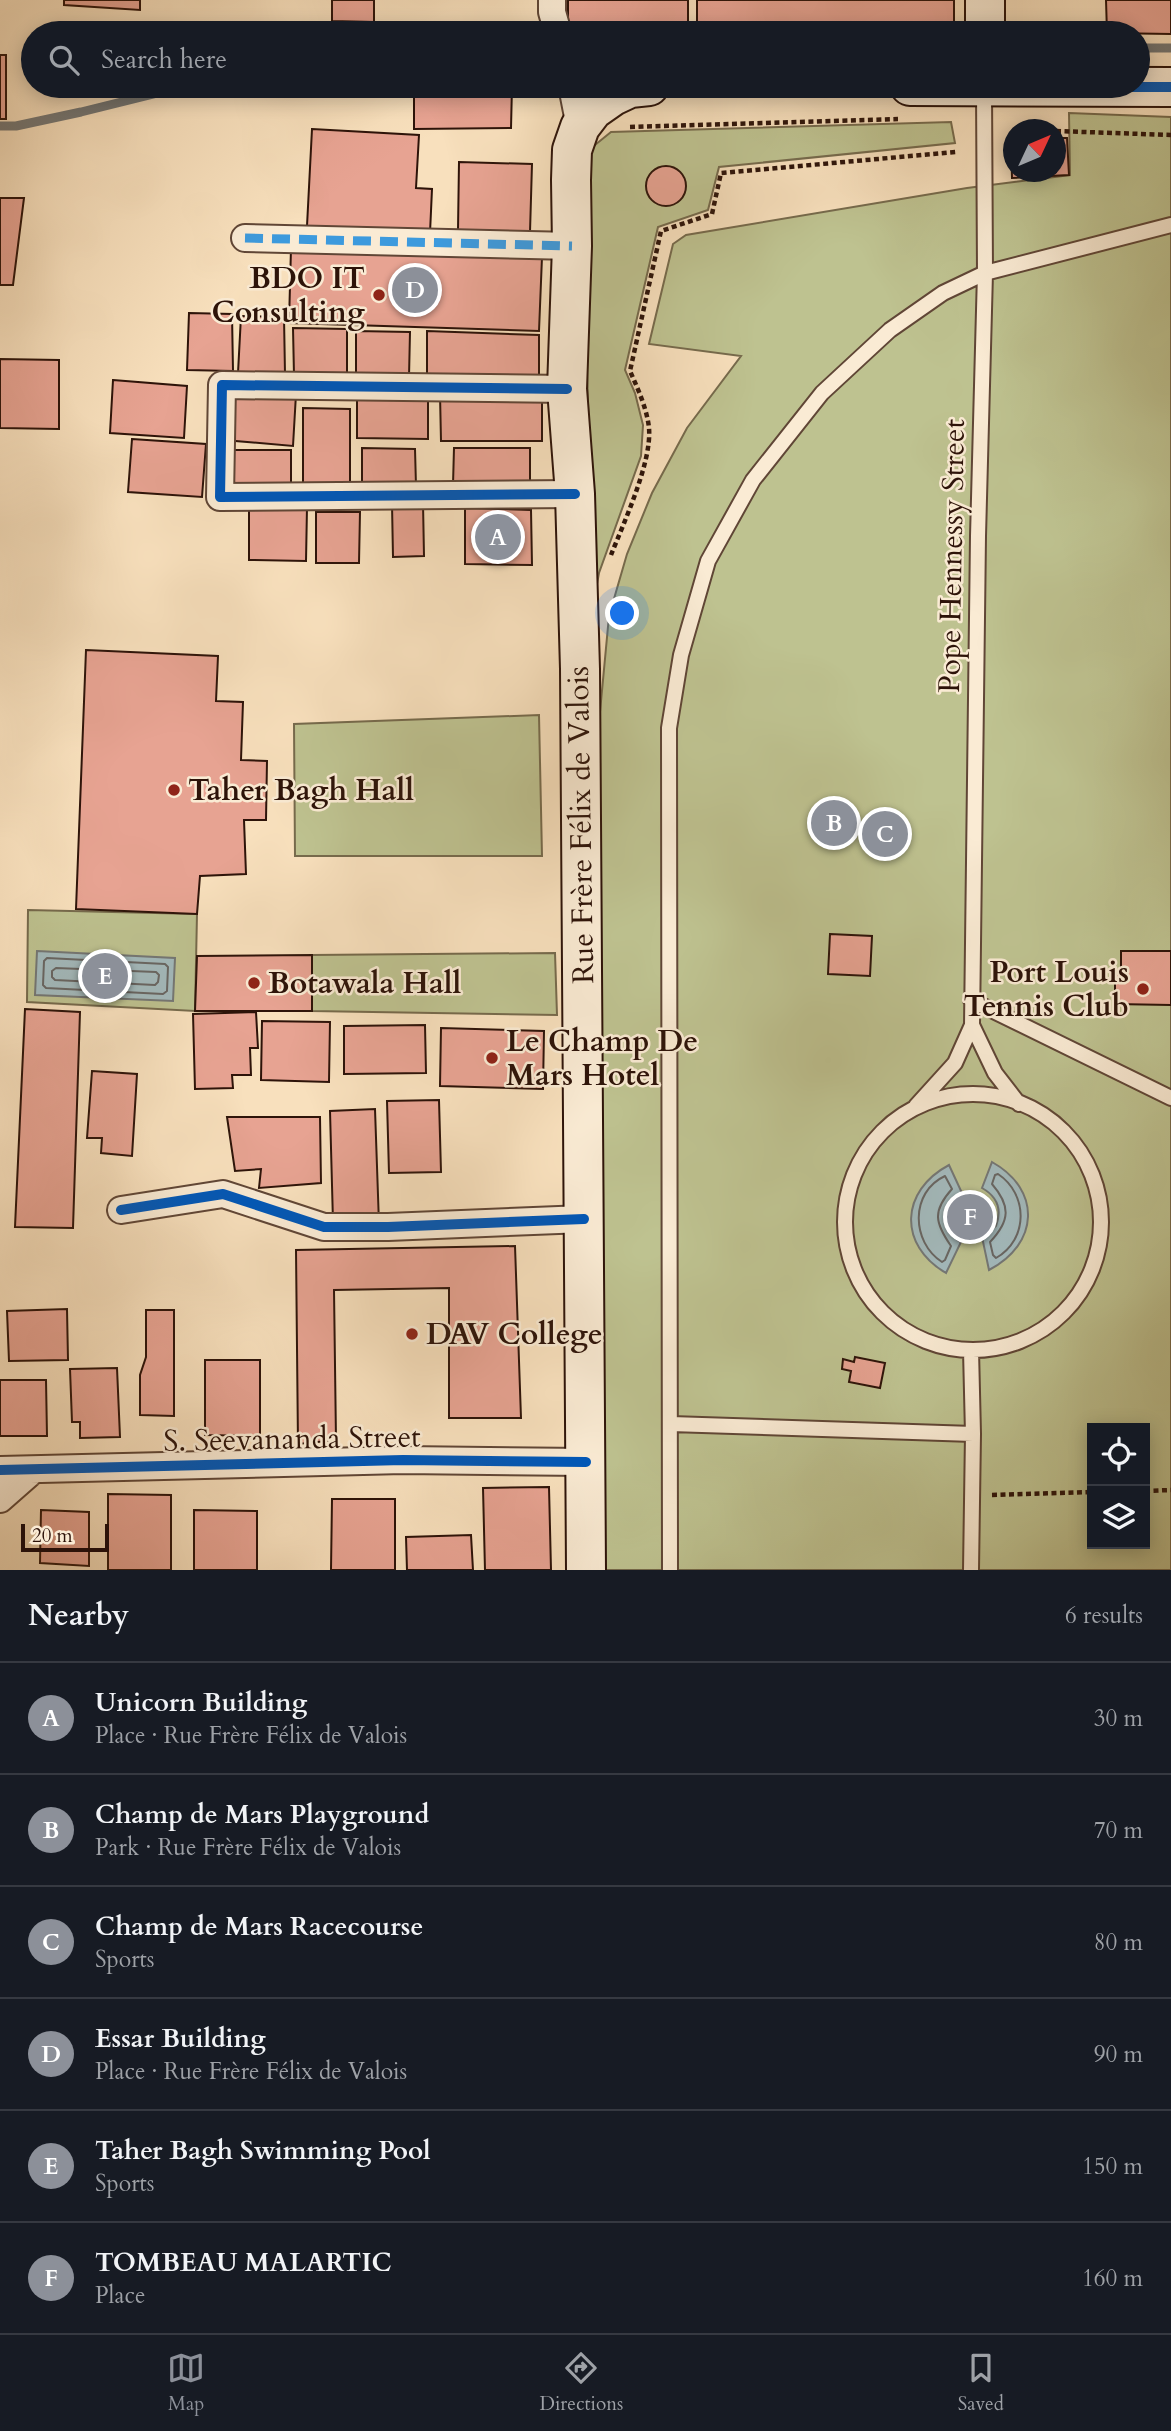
<!DOCTYPE html>
<html lang="en">
<head>
<meta charset="utf-8">
<style>
  :root { --surface:#171b24; --page:#20242c; --text:#f1f3f6; --muted:#9ea1a6; --line:#363941; --accent:#8c9099 }
  body { margin:0; font-family:Cardo,serif; background:var(--page); color:var(--text) }
  .controls { position:absolute; right:21px; bottom:21px; display:grid; overflow:hidden; border-radius:0px; box-shadow:0 4px 18px #0003 }
  .controls button { width:63px; height:63px; display:grid; place-items:center; padding:0; border:0; border-bottom:2px solid var(--line); background:var(--surface); color:var(--text); font:35px sans-serif }
  .compass { position:absolute; left:1003px; top:119px; width:63px; height:63px; border-radius:50%; background:var(--surface); box-shadow:0 4px 18px #0003; rotate:46deg }
  .scale { position:absolute; left:21px; bottom:18px; width:88px; box-sizing:border-box; padding-left:7px; border:4px solid #2d1309; border-top:0; font-size:19px; line-height:24px; white-space:nowrap; color:#2d1309; -webkit-text-stroke:5px #faebd4; paint-order:stroke }
  .you { position:absolute; left:623px; top:614px; width:24px; height:24px; margin:-18px; border:5px solid #fff; border-radius:50%; background:#1a73e8; box-shadow:0 0 0 10px #1a73e833 }
  .badge { display:grid; place-items:center; width:46px; height:46px; border-radius:50%; background:var(--accent); color:#fff; font-size:23px; font-weight:700 }
  .pin { position:absolute; translate:-50% -50%; border:4px solid #fff; box-shadow:0 2px 7px #0006 }
  .list { margin:0; padding:0; list-style:none }
  h2 { display:flex; justify-content:space-between; align-items:center; height:91px; margin:0; padding:0 28px; font-size:30px }
  h2 small { font-size:23px; font-weight:400; color:var(--muted) }
  .list li { display:grid; grid-template-columns:46px 1fr auto; gap:21px; align-items:center; box-sizing:border-box; height:112px; padding:0 28px; border-top:2px solid var(--line) }
  .list b { display:block; font-size:26px; white-space:nowrap }
  .list p { margin:0; font-size:23px; white-space:nowrap; color:var(--muted) }
  .list em { font-size:23px; font-style:normal; color:var(--muted) }
  .icon { flex:none; width:38px; height:38px; fill:none; stroke:currentColor; stroke-width:2; stroke-linecap:round; stroke-linejoin:round }
  .map { position:relative; flex:none; width:1171px; height:1570px; overflow:hidden }
  .search { position:absolute; background:var(--surface); box-shadow:0 4px 18px #0003; left:21px; right:21px; top:21px; height:77px; display:flex; align-items:center; gap:18px; box-sizing:border-box; padding:0 24px; border-radius:38px; color:var(--muted); font-size:26px }
  .sheet { height:763px; background:var(--surface) }
  nav { display:flex; justify-content:space-around; align-items:center; box-sizing:border-box; height:98px; border-top:2px solid var(--line); background:var(--surface); font-size:19px; color:var(--muted) }
  nav a { display:grid; justify-items:center; gap:4px }
  nav .on { color:var(--accent) }
  .map>svg:first-child { display:block }
  .green { fill:#bec290; stroke:#766a4c; stroke-width:2; fill-rule:evenodd }
  .water { fill:#a3babd; stroke:#747775; stroke-width:2 }
  .lines { fill:none; stroke-linecap:round; stroke-linejoin:round }
  .shore { stroke:#686663; stroke-width:2 }
  .stream { stroke:#747775; stroke-width:9 }
  .building { fill:#e7a392; stroke:#2d1309; stroke-width:2 }
  .lane-casing { stroke:#604636; stroke-width:18 }
  .street-casing { stroke:#604636; stroke-width:30 }
  .secondary-casing { stroke:#2d1309; stroke-width:42 }
  .path { stroke:#2d1309; stroke-width:4.5; stroke-dasharray:5 3.5; stroke-linecap:butt }
  .lane { stroke:#faebd4; stroke-width:14 }
  .street { stroke:#faebd4; stroke-width:26 }
  .secondary { stroke:#faebd4; stroke-width:38 }
  .quiet { stroke:#3d9add; stroke-width:9; stroke-dasharray:18 9; stroke-linecap:butt }
  .cycleway-casing { stroke:#faebd4; stroke-width:15 }
  .cycleway { stroke:#0057b8; stroke-width:10 }
  .poi-dot { fill:#8f2418; stroke:#faebd4; stroke-width:2.5 }
  .labels { text-anchor:middle; dominant-baseline:central; stroke-width:5; stroke-linejoin:round; paint-order:stroke }
  .poi-label { font-size:30px; font-weight:bold; fill:#2d1309; stroke:#faebd4; text-anchor:start }
  .street-label { font-size:30px; fill:#2d1309; stroke:#faebd4 }
</style>
</head>
<body>
<div class="map">
<svg width="1171" height="1570" viewBox="0 0 1171 1570">
  <rect width="100%" height="100%" fill="#f8e0bd"/>
  <filter id="stains"><feTurbulence type="fractalNoise" baseFrequency=".00286" numOctaves="4"/><feColorMatrix values="0 0 0 0 .2 0 0 0 0 .09 0 0 0 0 .02 0 0 0 .5 -.17"/></filter>
  <radialGradient id="worn" r=".72"><stop offset=".6" stop-color="#630" stop-opacity="0"/><stop offset="1" stop-color="#630" stop-opacity=".3"/></radialGradient>
  <path class="green" d="M1069,113L1171,117V1570H605L598,896L600,712L609,616L627,554L652,493L687,428L741,356L649,344L673,244L686,235L967,188L1070,175ZM1092,1428H1145V1544H1092Z
    M951,122L955,143L719,167L708,210L658,227L625,370L635,393L643,425L641,456L599,573L594,600L581,174L590,149L611,132Z
    M539,715L542,856H295L294,724Z
    M28,910L197,914L195,1011L27,1002Z
    M555,953L557,1015L312,1011V955Z"/>
  <path class="water" d="M37,951L175,958L173,1001L35,995Z
    M992,1162C1042,1190 1039,1244 989,1270L982,1237L996,1226C1002,1210 998,1197 982,1188Z
    M949,1165L962,1193C939,1202 940,1231 961,1242L946,1273C898,1245 900,1191 949,1165Z"/>
  <g class="lines">
    <path class="shore" d="M47,958L165,964L168,967L167,991L163,994L46,988L43,985L44,961Z
      M56,968L156,972L159,975L158,982L155,985L55,980L52,977V971Z
      M998,1174C1028,1194 1029,1239 996,1258L993,1255L990,1242C1010,1221 1011,1206 992,1184L995,1175Z
      M945,1176L952,1189C932,1211 935,1223 951,1246L945,1260L942,1262C911,1242 910,1192 945,1176Z"/>
    <path class="stream" d="M1138,48H1171
      M0,126H16L81,112L186,86"/>
  </g>
  <path class="building" d="M64,0H140V10L64,5Z
    M332,0H374V22L332,21Z
    M568,0H688V25L568,26Z
    M697,0H954V33L697,32Z
    M1106,0H1171V34L1107,33Z
    M0,55H6V119H0Z
    M414,86H512L511,128L414,129Z
    M312,129L419,135L416,188L432,189L430,233L307,226Z
    M1056,138H1067L1069,175L1012,178L1011,139H1014V172H1056Z
    M459,162L532,164L530,232L458,230Z
    M646 186a20 20 0 1 1 40 0a20 20 0 1 1-40 0Z
    M0,198H24L13,285H0Z
    M291,248L542,257L539,331L289,323Z
    M189,313L232,314L233,371L187,370Z
    M241,316L284,317L285,374L238,373Z
    M293,328L347,329V376L294,375Z
    M356,331L410,332L409,377L356,376Z
    M427,331L539,335V383L427,381Z
    M0,359L59,360V429L0,428Z
    M113,380L187,386L184,438L110,433Z
    M226,390L296,394L293,446L224,440Z
    M357,394L428,397V439L357,438Z
    M440,394H542V441H441Z
    M303,408L350,409V487H303Z
    M132,439L206,444L202,497L128,492Z
    M362,448L415,449L416,486L362,485Z
    M454,448H530V486L453,485Z
    M230,450H291V494L229,492Z
    M423,503L424,556L393,557L392,504Z
    M249,507H307L306,561L249,560Z
    M465,508L531,510L532,565L465,564Z
    M316,512H360L359,563H316Z
    M86,650L218,656L216,701L243,702L241,760L267,761L266,820H244L246,874L200,876L197,914L76,909Z
    M830,934L872,936L870,976L828,974Z
    M1121,951H1171V1005L1115,1004V973H1121Z
    M312,955V1011H195L197,956Z
    M25,1009L80,1012L73,1228L15,1227Z
    M256,1012L258,1048H250L251,1075H232L233,1088L195,1089L193,1014Z
    M262,1021L330,1022L329,1082L261,1080Z
    M425,1025L426,1073L344,1074V1026Z
    M441,1028L544,1031L543,1089L440,1086Z
    M92,1071L137,1074L132,1156L101,1153L102,1138H87Z
    M439,1100L441,1172L389,1173L387,1101Z
    M375,1109L379,1224L333,1222L330,1111Z
    M227,1117H320L321,1183L259,1188L261,1169L235,1171Z
    M515,1246L521,1418H449V1288L334,1290L336,1440L298,1444L296,1250Z
    M67,1309L68,1360L9,1361L7,1311Z
    M146,1310H174V1416L140,1415V1375L146,1357Z
    M855,1357L885,1363L880,1388L849,1382L851,1371L842,1369L843,1359L854,1362Z
    M205,1360H260V1436L205,1435Z
    M117,1368L120,1437L80,1438V1422H72L70,1369Z
    M0,1380H46L47,1436H0Z
    M549,1487L551,1570H485L483,1488Z
    M108,1494L171,1495V1570H108Z
    M332,1499H395V1570H331Z
    M41,1510L89,1512V1566L40,1563Z
    M194,1510L257,1511V1570H194Z
    M471,1535L473,1570H407L406,1537Z"/>
  <g class="lines">
    <g class="lane-casing">
      <path id="lane" d="M971,1000L1171,1098
        M972,1025L995,1073L1019,1104
        M845 1222a128 128 0 1 1 256 0a128 128 0 1 1-256 0Z
        M916,1106L955,1063L972,1025L978,536L985,273L984,89
        M671,1424L973,1434
        M670,1570L669,728L681,655L708,561L753,480L822,393L890,330L943,293L985,273L1171,225
        M971,1570L973,1434L971,1350"/>
    </g>
    <g class="street-casing">
      <path id="street" d="M552,0V12L558,33
        M572,86L580,127
        M245,238L572,246
        M567,389L222,385L220,497L575,494
        M121,1210L223,1194L324,1227H388L584,1219
        M0,1470L403,1460L586,1462
        M0,1499L33,1470"/>
    </g>
    <g class="secondary-casing">
      <path id="secondary" d="M985,33V0
        M910,86L1171,87
        M586,1570L580,669L575,494L567,389L572,246L571,180L572,150L580,127L593,110L613,96L630,88L649,86"/>
    </g>
    <path class="path" d="M630,127L898,119
      M1056,131L1171,135
      M611,555C624,522 652,462 649,428C647,409 638,389 630,371L661,231L712,214L721,173L956,152
      M1145,1491L1171,1490
      M992,1495L1092,1492"/>
    <use href="#lane" class="lane"/>
    <use href="#street" class="street"/>
    <use href="#secondary" class="secondary"/>
    <path class="quiet" d="M245,238L572,246"/>
    <g class="cycleway-casing">
      <path id="cycleway" d="M984,87H1171
        M567,389L222,385L220,497L575,494
        M121,1210L223,1194L324,1227H388L584,1219
        M0,1470L403,1460L586,1462"/>
    </g>
    <use href="#cycleway" class="cycleway"/>
  </g>
  <g class="poi-dot">
    <circle cx="379" cy="295" r="7"/>
    <circle cx="174" cy="790" r="7"/>
    <circle cx="254" cy="983" r="7"/>
    <circle cx="1143" cy="989" r="7"/>
    <circle cx="492" cy="1058" r="7"/>
    <circle cx="412" cy="1334" r="7"/>
  </g>
  <g class="labels">
    <g class="poi-label">
      <text x="365" y="278" text-anchor="end">BDO IT<tspan x="365" dy="34">Consulting</tspan></text>
      <text x="188" y="790">Taher Bagh Hall</text>
      <text x="1129" y="972" text-anchor="end">Port Louis<tspan x="1129" dy="34">Tennis Club</tspan></text>
      <text x="268" y="983">Botawala Hall</text>
      <text x="506" y="1041">Le Champ De<tspan x="506" dy="34">Mars Hotel</tspan></text>
      <text x="426" y="1334">DAV College</text>
    </g>
    <g class="street-label">
      <text transform="translate(952 556) rotate(-89)">Pope Hennessy Street</text>
      <text transform="translate(581 825) rotate(-91)">Rue Frère Félix de Valois</text>
      <text transform="translate(292 1439) rotate(-1)">S. Seevananda Street</text>
    </g>
  </g>
  <rect width="100%" height="100%" filter="url(#stains)"/>
  <rect width="100%" height="100%" fill="url(#worn)"/>
</svg>
<div class="controls">
<button><svg class="icon" aria-label="locate" viewBox="0 0 24 24"><circle cx="12" cy="12" r="6"/><path d="M12 2v4M12 18v4M2 12h4M18 12h4"/></svg></button>
<button><svg class="icon" aria-label="layers" viewBox="0 0 24 24"><path d="M12 4l9 5-9 5-9-5zM3 14l9 5 9-5"/></svg></button>
</div>
<svg class="compass" viewBox="-18 -18 36 36"><path d="M0-13l5 13h-10z" fill="#e53935"/><path d="M0 13l5-13h-10z" fill="#9ea1a6"/></svg>
<div class="scale">20 m</div>
<div class="you"></div>
<div class="pin badge" style="left:498px;top:537px">A</div>
<div class="pin badge" style="left:834px;top:823px">B</div>
<div class="pin badge" style="left:885px;top:834px">C</div>
<div class="pin badge" style="left:415px;top:290px">D</div>
<div class="pin badge" style="left:105px;top:976px">E</div>
<div class="pin badge" style="left:970px;top:1217px">F</div>
<div class="search"><svg class="icon" aria-label="search" viewBox="0 0 24 24"><circle cx="10" cy="10" r="6"/><path d="M15 15l6 6"/></svg>Search here</div>
</div>
<section class="sheet">
<h2>Nearby<small>6 results</small></h2>
<ul class="list">
<li><span class="badge">A</span><div><b>Unicorn Building</b><p>Place · Rue Frère Félix de Valois</p></div><em>30 m</em></li>
<li><span class="badge">B</span><div><b>Champ de Mars Playground</b><p>Park · Rue Frère Félix de Valois</p></div><em>70 m</em></li>
<li><span class="badge">C</span><div><b>Champ de Mars Racecourse</b><p>Sports</p></div><em>80 m</em></li>
<li><span class="badge">D</span><div><b>Essar Building</b><p>Place · Rue Frère Félix de Valois</p></div><em>90 m</em></li>
<li><span class="badge">E</span><div><b>Taher Bagh Swimming Pool</b><p>Sports</p></div><em>150 m</em></li>
<li><span class="badge">F</span><div><b>TOMBEAU MALARTIC</b><p>Place</p></div><em>160 m</em></li>
</ul>
</section>
<nav>
<a class="on"><svg class="icon" aria-label="map" viewBox="0 0 24 24"><path d="M3 6l6-2 6 2 6-2v14l-6 2-6-2-6 2zM9 4v14M15 6v14"/></svg>Map</a>
<a><svg class="icon" aria-label="directions" viewBox="0 0 24 24"><path d="M12 3l9 9-9 9-9-9zM9 14v-3h6M13 9l2 2-2 2"/></svg>Directions</a>
<a><svg class="icon" aria-label="saved" viewBox="0 0 24 24"><path d="M7 4h10v16l-5-4-5 4z"/></svg>Saved</a>
</nav>
</body>
</html>
